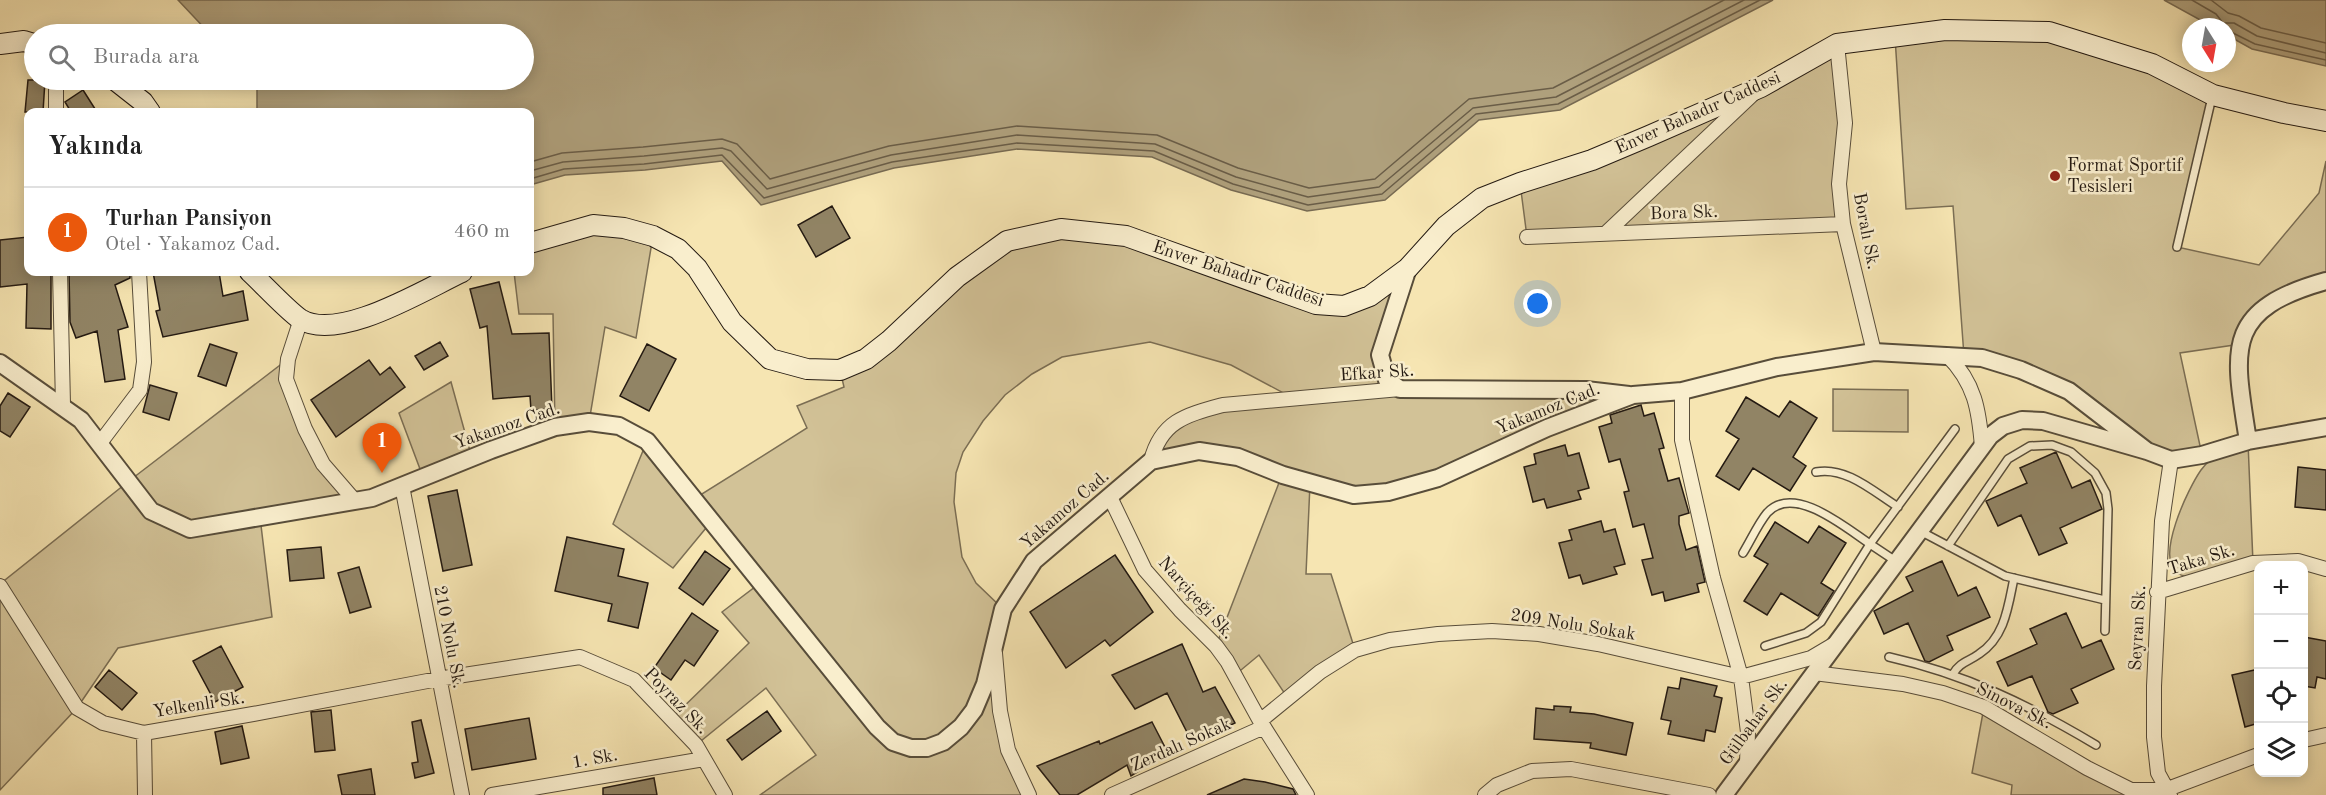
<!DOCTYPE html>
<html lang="tr">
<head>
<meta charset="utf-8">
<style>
  :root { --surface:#fff; --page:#f2f2f2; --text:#222; --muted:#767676; --line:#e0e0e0; --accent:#ea580c }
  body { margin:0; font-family:"Old Standard TT",serif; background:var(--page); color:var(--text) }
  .controls { position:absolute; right:18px; bottom:18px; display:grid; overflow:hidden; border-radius:12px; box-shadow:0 3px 15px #0003 }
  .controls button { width:54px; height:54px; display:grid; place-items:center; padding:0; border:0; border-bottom:2px solid var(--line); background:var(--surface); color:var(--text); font:30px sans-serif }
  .compass { position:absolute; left:2182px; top:18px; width:54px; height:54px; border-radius:50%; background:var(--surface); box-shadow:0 3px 15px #0003; rotate:169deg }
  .you { position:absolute; left:1538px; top:304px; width:21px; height:21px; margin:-15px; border:4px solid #fff; border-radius:50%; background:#1a73e8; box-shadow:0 0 0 9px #1a73e833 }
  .badge { display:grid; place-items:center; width:39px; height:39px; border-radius:50%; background:var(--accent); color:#fff; font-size:20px; font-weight:700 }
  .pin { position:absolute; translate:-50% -50px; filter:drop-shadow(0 2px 3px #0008) }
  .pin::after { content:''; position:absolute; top:32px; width:21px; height:18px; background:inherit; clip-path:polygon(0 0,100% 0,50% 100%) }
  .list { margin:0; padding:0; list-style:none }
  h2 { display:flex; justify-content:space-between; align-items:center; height:78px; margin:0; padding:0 24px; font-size:26px }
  h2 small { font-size:20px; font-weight:400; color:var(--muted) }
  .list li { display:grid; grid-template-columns:39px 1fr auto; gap:18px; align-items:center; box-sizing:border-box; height:90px; padding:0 24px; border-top:2px solid var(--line) }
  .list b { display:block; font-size:22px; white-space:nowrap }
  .list p { margin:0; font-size:20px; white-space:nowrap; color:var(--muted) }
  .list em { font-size:20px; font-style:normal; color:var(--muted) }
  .icon { flex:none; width:33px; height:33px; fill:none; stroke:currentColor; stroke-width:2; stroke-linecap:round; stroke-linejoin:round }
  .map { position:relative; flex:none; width:2326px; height:795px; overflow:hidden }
  .search { position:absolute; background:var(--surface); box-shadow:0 3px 15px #0003; left:24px; top:24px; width:510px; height:66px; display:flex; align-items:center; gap:15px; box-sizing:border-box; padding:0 21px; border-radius:33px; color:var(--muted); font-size:22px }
  .panel { position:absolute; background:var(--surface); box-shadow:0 3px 15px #0003; left:24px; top:108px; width:510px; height:168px; border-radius:12px }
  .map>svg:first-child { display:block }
  .green { fill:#d2c297; stroke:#7b6e54; stroke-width:1.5 }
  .water { fill:#afa07c; stroke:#776a52; stroke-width:1.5 }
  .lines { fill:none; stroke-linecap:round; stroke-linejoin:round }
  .shore { stroke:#6a5d47; stroke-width:1.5 }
  .building { fill:#918465; stroke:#241a12; stroke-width:1.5 }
  .service-casing { stroke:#584d3a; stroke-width:10 }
  .minor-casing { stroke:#584d3a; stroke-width:16 }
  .tertiary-casing { stroke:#584d3a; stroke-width:20 }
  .secondary-casing { stroke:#241a12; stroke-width:22 }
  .service { stroke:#f9eecd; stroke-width:7 }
  .minor { stroke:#f9eecd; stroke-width:14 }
  .tertiary { stroke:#f9eecd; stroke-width:16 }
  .secondary { stroke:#f9eecd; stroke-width:20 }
  .poi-dot { fill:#8f2418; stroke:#f9eecd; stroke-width:2 }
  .labels { text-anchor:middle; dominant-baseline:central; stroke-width:5; stroke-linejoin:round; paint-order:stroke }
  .street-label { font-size:18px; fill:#241a12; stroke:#f9eecd }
  .poi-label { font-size:18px; fill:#241a12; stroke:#f9eecd; text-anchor:start }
</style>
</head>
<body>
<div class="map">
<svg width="2326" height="795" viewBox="0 0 2326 795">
  <rect width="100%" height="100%" fill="#f6e5b2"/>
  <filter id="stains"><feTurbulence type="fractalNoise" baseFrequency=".00333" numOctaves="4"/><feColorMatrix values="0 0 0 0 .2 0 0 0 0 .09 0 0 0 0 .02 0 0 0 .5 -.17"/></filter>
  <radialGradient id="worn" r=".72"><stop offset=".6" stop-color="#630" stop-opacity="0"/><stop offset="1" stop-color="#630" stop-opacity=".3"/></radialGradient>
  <path class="green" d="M2049,32L2213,95L2177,247L2259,265L2319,193L2326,161V281L2281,296L2241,344L2180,353L2202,455L2171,460L2069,391L1964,356L1953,206L1906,209L1895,37Z
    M1837,44L1843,224L1527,237L1520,183Z
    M561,234L653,236L636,338L605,327L589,422L555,427L553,314H519L514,272H530V243Z
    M1126,236L1344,306L1408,268L1380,355L1387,380L1633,395L1388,492L1310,484L1306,574H1331L1355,650L1287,697L1259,655L1235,675L1216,646L1282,475L1238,457L1151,461L1155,444L1195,412L1293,398L1231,365L1150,342L1062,357L1032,374L1005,395L983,421L963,452L956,473L954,502L962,557L976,583L1003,609L994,645L1000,711L1029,795H760L816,755L766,688L696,745L671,719L749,643L722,612L760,583L711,522L673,568L613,524L647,441L694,499L807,428L797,406L844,387L840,370L1007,241Z
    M288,359L305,429L355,501L260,517L272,617L118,648L77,708L0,790V584L129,481Z
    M451,382L472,458L423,477L399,413Z
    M1833,389L1908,390V432L1833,431Z
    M2248,442L2253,563L2188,577C2185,576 2182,576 2179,574C2153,560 2189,487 2201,470C2213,454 2229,447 2248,442Z
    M1984,707L2130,790L2170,795H2011L2012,785L1972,773Z"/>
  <path class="water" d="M178,0H1773L1560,110L1479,120L1385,200L1307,211L1231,190L1152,157L1017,149L894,168L761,205L722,161L645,170L565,175L530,185V112H257V85L252,80H524V34H210Z
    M2164,0H2326V66L2252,49L2227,35V27H2213Z"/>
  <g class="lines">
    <path class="shore" d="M2192,0L2216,14L2223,23H2234L2257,36L2326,53
      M2211,0L2228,13L2239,16L2261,28L2326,43
      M2227,30L2255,44L2326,60
      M530,162L562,153L643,147L722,139L737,144L770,179L889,146L1017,126L1157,135L1238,168L1309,188L1375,179L1469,99L1553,88L1724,0
      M530,171L563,162L644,156L722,148L731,151L767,189L891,155L1017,135L1155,144L1236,177L1308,197L1379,187L1473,108L1556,97L1744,0
      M530,179L564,169L644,164L722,155L764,198L892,162L1017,143L1154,151L1233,184L1308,205L1382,194L1476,114L1558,104L1760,0"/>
  </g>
  <path class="building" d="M28,80H45L43,112H25Z
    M83,90L97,112H71L65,102Z
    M832,206L850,238L816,257L798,225Z
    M28,237V272H51V329L26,328L27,284L0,287V240Z
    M69,272H130V278L115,285L128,327L118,330L125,379L105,382L97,331L76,338L70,322Z
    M153,272H219L223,296L243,291L248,320L163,337L156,311L160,310Z
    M499,282L512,334L549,333L552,409L531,410L530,396L493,399L487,326L480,328L470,289Z
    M440,342L448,356L424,370L415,356Z
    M210,344L237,353L226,386L198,376Z
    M647,344L676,359L649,411L620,396Z
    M369,360L380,375L390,367L405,387L336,437L311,400Z
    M150,385L177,393L169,420L143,412Z
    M8,393L30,407L10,437L0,431V406Z
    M1746,397L1779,417L1790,401L1817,418L1793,457L1806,466L1790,491L1753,468L1739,490L1716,476L1739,439L1726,431Z
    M1641,405L1644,416L1654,413L1664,448L1659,449L1668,481L1679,478L1689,513L1679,516V524L1686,550L1697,546L1705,582L1697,584L1699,592L1665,601L1663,592L1652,595L1642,560L1653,558L1644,524L1633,527L1624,492L1629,491L1620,459L1609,462L1599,427L1612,423L1610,415Z
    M1565,445L1568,456L1579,453L1589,488L1578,491L1581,499L1547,508L1544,499L1533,502L1524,467L1536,464L1534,454Z
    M2056,452L2072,488L2090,480L2102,509L2060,528L2067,543L2039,555L2021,515L1998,526L1986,501L2027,483L2020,468Z
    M2298,467L2326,470V510L2295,507Z
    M457,490L472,565L443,571L428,496Z
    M1601,521L1604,532L1615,529L1625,564L1614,567L1617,574L1583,584L1580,575L1569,578L1559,543L1572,540L1569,530Z
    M1775,522L1808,543L1819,526L1846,543L1821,583L1834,591L1818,616L1781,593L1767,615L1744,601L1768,564L1754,556Z
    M567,537L624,549L618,576L648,583L638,628L608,621L612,604L555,591Z
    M321,547L324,578L290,581L287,550Z
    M705,551L730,569L703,605L679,588Z
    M1115,555L1153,612L1110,646L1105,640L1066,668L1030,612Z
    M1942,561L1958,596L1976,587L1990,617L1947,636L1953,650L1929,662L1925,661L1908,623L1884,634L1874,611L1913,591L1906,577Z
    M359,567L371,607L350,613L338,573Z
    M692,613L718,631L694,666L685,660L671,680L654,668Z
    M2066,613L2082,648L2101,640L2114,669L2071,689L2078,703L2053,714L2048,712L2032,676L2008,686L1997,662L2037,644L2030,629Z
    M2304,637L2326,641V679L2317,677L2315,688L2304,686Z
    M1182,644L1203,692L1215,687L1235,723L1193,744L1167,693L1135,709L1112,675Z
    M221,646L243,687L215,702L193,661Z
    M2259,669V723L2245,727L2232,675Z
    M109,670L137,693L122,710L95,687Z
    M1681,678L1717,686L1714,696L1722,698L1715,732L1706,730L1704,741L1668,734L1671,721L1661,719L1668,687L1679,689Z
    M1554,706L1571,707L1570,712L1594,714L1633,723L1626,755L1590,748L1591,743L1534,739L1536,708L1554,710Z
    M331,710L335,750L315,752L311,712Z
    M767,711L781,731L742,760L727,740Z
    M529,718L536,759L472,770L465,729Z
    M421,720L434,773L415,778L412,763L418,762L412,722Z
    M1152,722L1168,753L1131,776L1127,765L1077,795H1060L1037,766L1099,741L1100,744Z
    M242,726L249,758L221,764L215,732Z
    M371,769L375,795H342L338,775Z
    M654,778L657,795H603V788Z
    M1244,779L1265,782L1293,789L1296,795H1207Z"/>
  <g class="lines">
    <g class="service-casing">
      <path id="service" d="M2177,247L2212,97
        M1816,472C1846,466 1874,492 1898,507
        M1920,531L2005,576L2105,600
        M1948,546L2008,459L2030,446L2052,445L2071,452L2095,473L2106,493L2108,509L2105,631
        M1743,553C1751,540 1758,524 1767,513C1794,483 1847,529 1870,544L1821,622L1806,633L1765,646
        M1897,562L1870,544L1955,429
        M1889,657C1965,674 2029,705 2096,745
        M1953,674C1960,662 1968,662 1979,654C2005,637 2008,607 2014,578"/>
    </g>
    <g class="minor-casing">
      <path id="minor" d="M1837,44L1845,123L1839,184L1843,224L1874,352
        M56,80V112
        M1605,234L1752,95
        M1527,237L1843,224
        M60,272L63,405
        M301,319L288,359L286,379L305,429L323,464L355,501
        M1947,355C1975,383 1979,410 1982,447
        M1682,391V440L1713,578L1741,677L1748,732L1747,764
        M100,443L140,390L144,362L139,272
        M1151,461C1161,421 1186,415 1223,405L1400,389
        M402,486L462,795
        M1110,497L1145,570L1180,610L1216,646L1227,661L1260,721
        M0,586L77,708L103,723L144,733L253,714L438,679L580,657L634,680L696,745L725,795
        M2157,592L2253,563L2298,561L2326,569
        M995,653L1000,711L1008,750L1029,795
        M1814,673L1903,684L1943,693L1984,707L2087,768L2131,790H2165L2258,755
        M144,733L145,795
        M2304,740L2326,735
        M492,795L704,759
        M1112,795L1264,727
        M1307,795L1260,721L1320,672L1355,650L1390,640L1438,634L1492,631L1539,634L1598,644L1741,677L1811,658L1833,645
        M1485,795L1497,785L1532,771L1571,769L1709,795
        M2170,795L2158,773L2154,737V686L2162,521L2171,460"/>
    </g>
    <g class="tertiary-casing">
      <path id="tertiary" d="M1408,268L1380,355L1387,380L1400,389L1586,390L1629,395
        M0,363L81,420L151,511L190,529L372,498L491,450L555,427L589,422L619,426L647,441L877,727L893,742L911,748H927L943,742L961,727L974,710L985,684L1003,609L1034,561L1151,461L1199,451L1238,457L1283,475L1354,495L1388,492L1438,478L1547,428L1633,395L1682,391L1777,367L1874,352L1982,358L2021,370L2069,391L2147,451
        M2248,441C2234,350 2222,310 2326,281
        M1724,795L1990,436L2003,426L2022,420L2043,421L2147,451L2171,460L2202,455L2248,441L2326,427"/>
    </g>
    <g class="secondary-casing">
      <path id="secondary" d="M0,44L24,41L34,44
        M115,80L143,102L150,112
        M530,243L593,225L624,228L653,236L678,249L697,268L732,322L770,359L807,369L840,370L866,359L889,341L957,277L1007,241L1061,229L1126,236L1316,304L1344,306L1370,296L1408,268L1446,226L1482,198L1520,183L1592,160L1649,136L1761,87L1837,44L1945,30L2049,32L2152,64L2213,95L2284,113L2326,121
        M250,272C263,284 287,310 300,319C339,343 425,289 462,272"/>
    </g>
    <use href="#service" class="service"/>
    <use href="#minor" class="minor"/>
    <use href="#tertiary" class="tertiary"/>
    <use href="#secondary" class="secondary"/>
  </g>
  <circle class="poi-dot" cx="2055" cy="176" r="6"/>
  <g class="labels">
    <g class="street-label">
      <text transform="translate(1698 113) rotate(-24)">Enver Bahadır Caddesi</text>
      <text transform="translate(1684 213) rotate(-2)">Bora Sk.</text>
      <text transform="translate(1866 231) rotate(79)">Boralı Sk.</text>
      <text transform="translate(1238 274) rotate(18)">Enver Bahadır Caddesi</text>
      <text transform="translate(1377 373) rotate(-4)">Efkar Sk.</text>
      <text transform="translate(1548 409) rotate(-22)">Yakamoz Cad.</text>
      <text transform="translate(507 426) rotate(-19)">Yakamoz Cad.</text>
      <text transform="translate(1065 510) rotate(-41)">Yakamoz Cad.</text>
      <text transform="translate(2201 560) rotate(-17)">Taka Sk.</text>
      <text transform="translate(1196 598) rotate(48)">Narçiçeği Sk.</text>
      <text transform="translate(1573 625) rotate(9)">209 Nolu Sokak</text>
      <text transform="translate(2138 628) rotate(-87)">Seyran Sk.</text>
      <text transform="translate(449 637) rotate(79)">210 Nolu Sk.</text>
      <text transform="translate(676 701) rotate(46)">Poyraz Sk.</text>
      <text transform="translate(199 705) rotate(-9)">Yelkenli Sk.</text>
      <text transform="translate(2014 706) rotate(27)">Sinova Sk.</text>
      <text transform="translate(1754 722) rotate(-54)">Gülbahar Sk.</text>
      <text transform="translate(1181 745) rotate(-24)">Zerdalı Sokak</text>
      <text transform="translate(595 759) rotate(-10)">1. Sk.</text>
    </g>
    <g class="poi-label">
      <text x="2067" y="166">Format Sportif<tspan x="2067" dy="21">Tesisleri</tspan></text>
    </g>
  </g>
  <rect width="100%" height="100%" filter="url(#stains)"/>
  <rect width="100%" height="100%" fill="url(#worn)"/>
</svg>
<div class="controls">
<button>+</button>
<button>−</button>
<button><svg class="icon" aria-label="locate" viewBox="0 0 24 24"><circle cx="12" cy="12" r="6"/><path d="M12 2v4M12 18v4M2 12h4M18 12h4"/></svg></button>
<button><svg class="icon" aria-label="layers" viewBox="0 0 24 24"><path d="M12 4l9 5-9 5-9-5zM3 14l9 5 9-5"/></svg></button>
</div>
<svg class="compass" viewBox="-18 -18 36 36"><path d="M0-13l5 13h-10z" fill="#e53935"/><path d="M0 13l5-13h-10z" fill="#767676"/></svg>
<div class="you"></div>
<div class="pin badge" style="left:382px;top:473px">1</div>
<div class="search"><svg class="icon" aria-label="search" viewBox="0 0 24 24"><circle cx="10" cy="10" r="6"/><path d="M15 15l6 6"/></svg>Burada ara</div>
<section class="panel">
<h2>Yakında<small></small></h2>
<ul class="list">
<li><span class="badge">1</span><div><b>Turhan Pansiyon</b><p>Otel · Yakamoz Cad.</p></div><em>460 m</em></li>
</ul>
</section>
</div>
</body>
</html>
